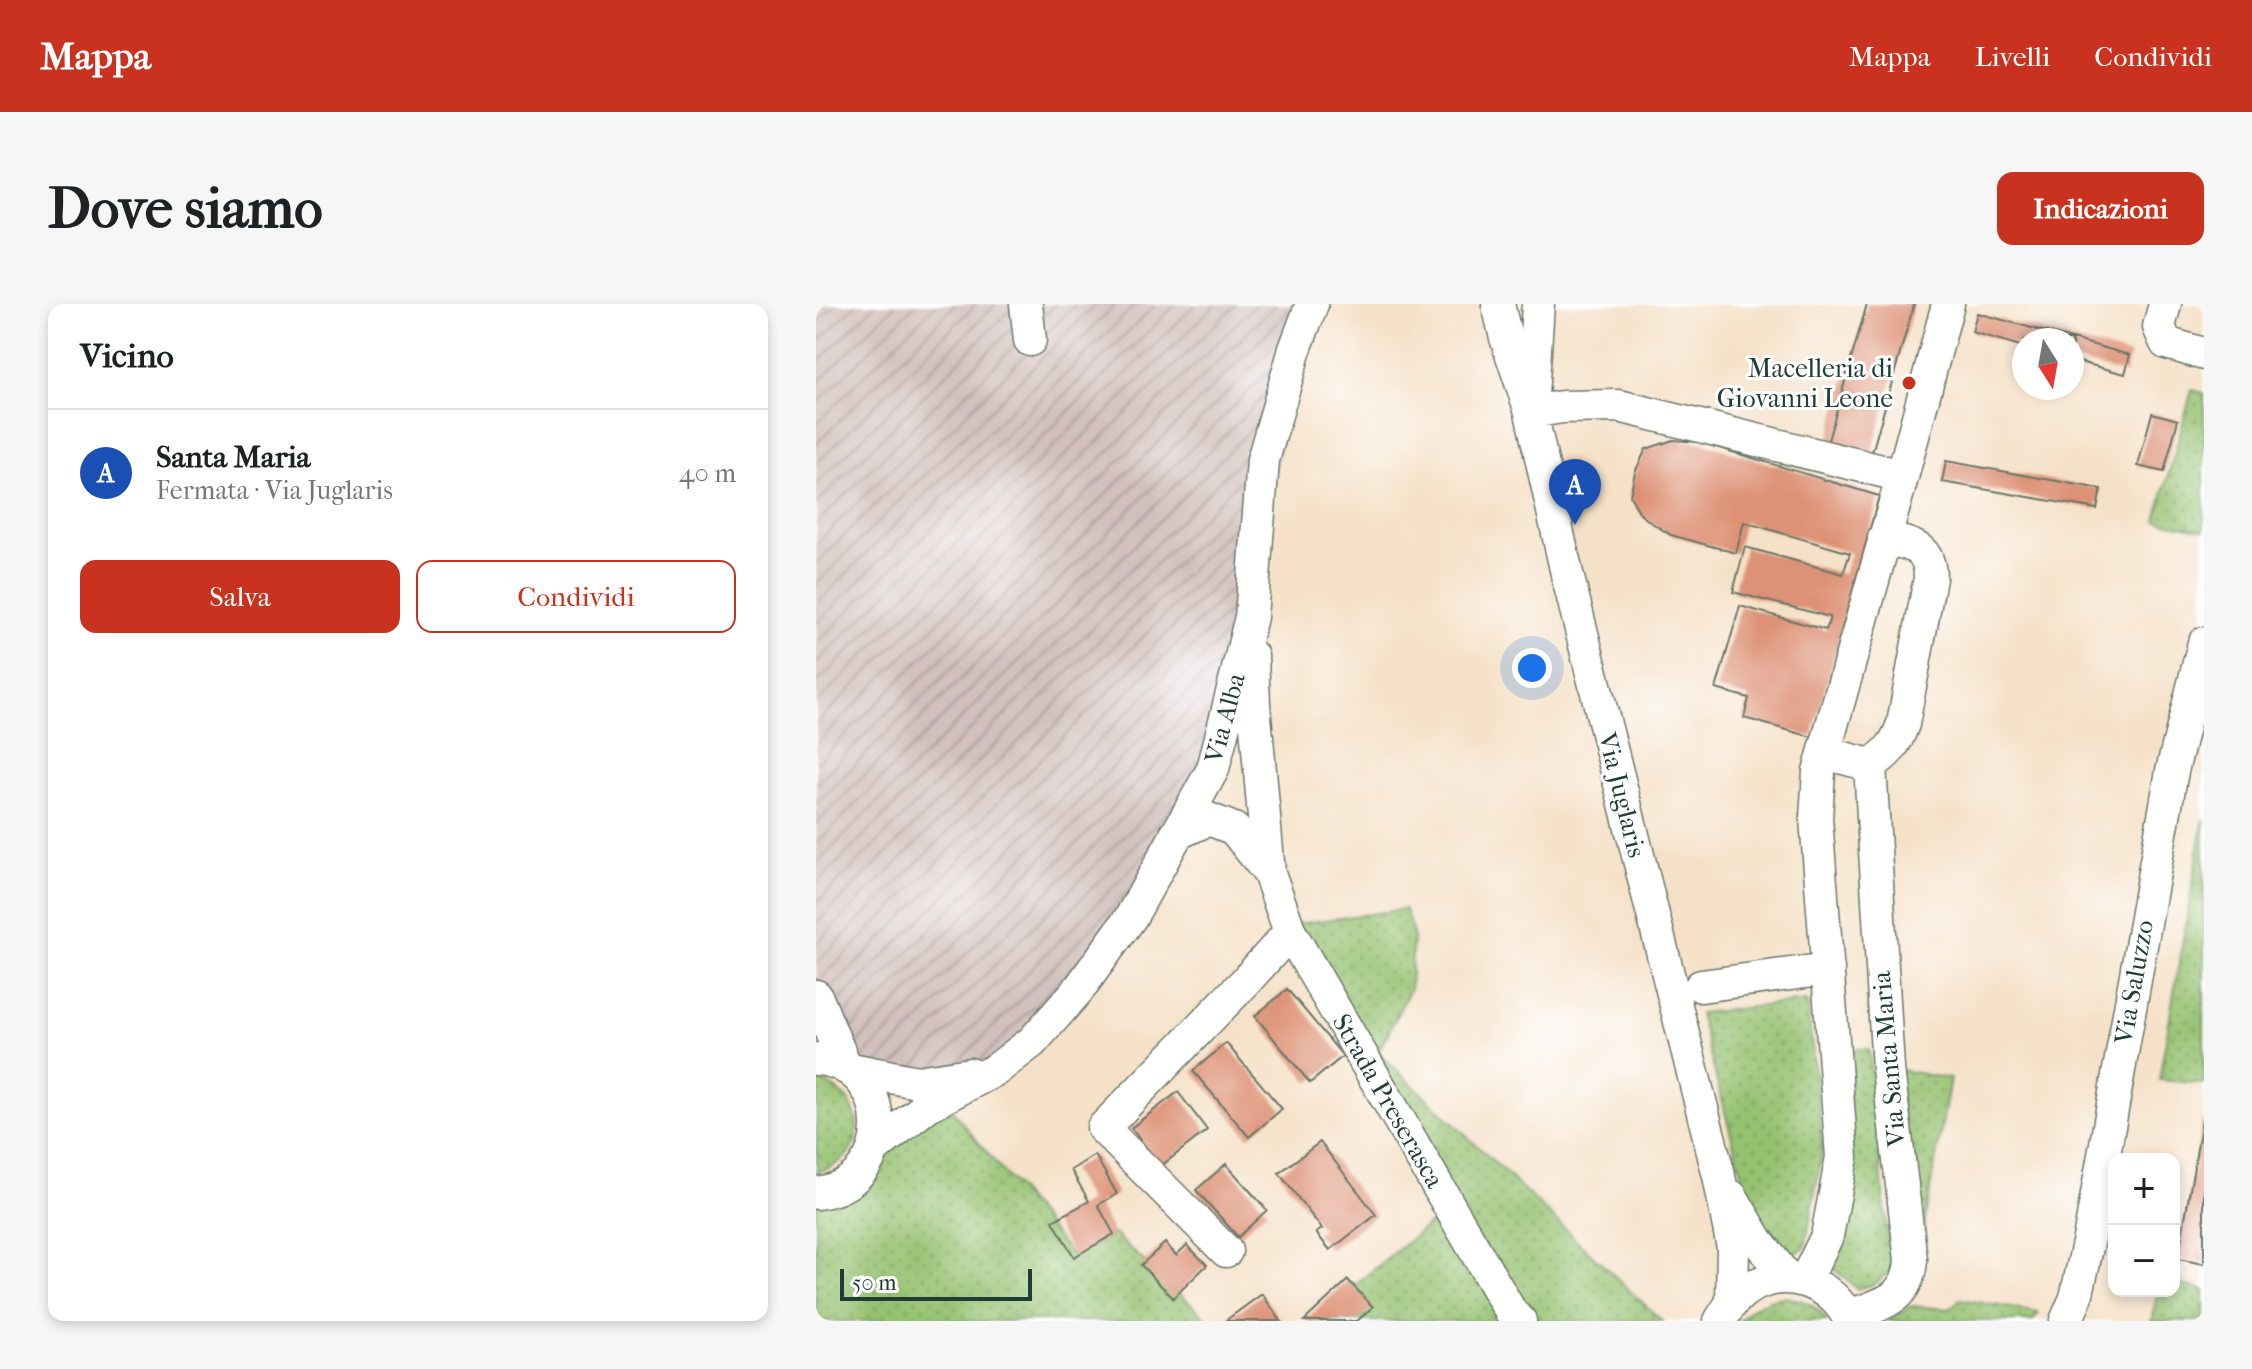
<!DOCTYPE html>
<html lang="it">
<head>
<meta charset="utf-8">
<style>
  :root { --surface:#fff; --page:#f6f6f6; --text:#202124; --muted:#757577; --line:#e0e0e0; --accent:#c8321e }
  body { margin:0; font-family:"IM FELL French Canon",serif; background:var(--page); color:var(--text) }
  .controls { position:absolute; right:24px; bottom:24px; display:grid; overflow:hidden; border-radius:16px; box-shadow:0 4px 12px #0003 }
  .controls button { width:72px; height:72px; display:grid; place-items:center; padding:0; border:0; border-bottom:2px solid var(--line); background:var(--surface); color:var(--text); font:40px sans-serif }
  .compass { position:absolute; left:1196px; top:24px; width:72px; height:72px; border-radius:50%; background:var(--surface); box-shadow:0 4px 12px #0003; rotate:169deg }
  .scale { position:absolute; left:24px; bottom:20px; width:192px; box-sizing:border-box; padding-left:8px; border:4px solid #1f3d34; border-top:0; font-size:22px; line-height:28px; white-space:nowrap; color:#1f3d34; -webkit-text-stroke:6px #fff; paint-order:stroke }
  .you { position:absolute; left:716px; top:364px; width:28px; height:28px; margin:-20px; border:6px solid #fff; border-radius:50%; background:#1a73e8; box-shadow:0 0 0 12px #1a73e833 }
  .badge { display:grid; place-items:center; width:52px; height:52px; border-radius:50%; background:var(--accent); color:#fff; font-size:26px; font-weight:700 }
  .pin { position:absolute; translate:-50% -66px; filter:drop-shadow(0 2px 4px #0008) }
  .pin::after { content:''; position:absolute; top:42px; width:28px; height:24px; background:inherit; clip-path:polygon(0 0,100% 0,50% 100%) }
  .list { margin:0; padding:0; list-style:none }
  h2 { display:flex; justify-content:space-between; align-items:center; height:104px; margin:0; padding:0 32px; font-size:34px }
  h2 small { font-size:26px; font-weight:400; color:var(--muted) }
  .list li { display:grid; grid-template-columns:52px 1fr auto; gap:24px; align-items:center; box-sizing:border-box; height:128px; padding:0 32px; border-top:2px solid var(--line) }
  .list b { display:block; font-size:30px; white-space:nowrap }
  .list p { margin:0; font-size:26px; white-space:nowrap; color:var(--muted) }
  .list em { font-size:26px; font-style:normal; color:var(--muted) }
  .actions { display:flex; gap:16px; padding:24px 32px }
  .actions a { flex:1; padding:18px 0; border:2px solid var(--accent); border-radius:16px; text-align:center; font-size:28px; color:var(--accent) }
  .actions .main { background:var(--accent); color:#fff }
  .map { position:relative; flex:none; width:1388px; height:1017px; overflow:hidden; border-radius:16px }
  header { display:flex; align-items:center; gap:48px; box-sizing:border-box; height:112px; padding:0 40px; background:var(--accent); color:#fff }
  header strong { font-size:38px }
  nav { display:flex; gap:44px; margin-inline-start:auto; font-size:28px }
  .intro { display:flex; align-items:center; justify-content:space-between; box-sizing:border-box; height:192px; padding:0 48px }
  h1 { margin:0; font-size:56px }
  .button { padding:20px 36px; border-radius:16px; background:var(--accent); color:#fff; font-size:28px; font-weight:700 }
  main { display:flex; gap:48px; padding:0 48px }
  aside { flex:1; background:var(--surface); border-radius:16px; box-shadow:0 4px 12px #0003 }
  .map>svg:first-child { display:block }
  .industrial { fill:url(#industrial-furrows) }
  .grass { fill:url(#grass-dots); stroke:#5a7f52; stroke-width:2 }
  .building { fill:#dd9175 }
  .lines { fill:none; stroke-linecap:round; stroke-linejoin:round }
  .minor-casing { stroke:#6a7667; stroke-width:35 }
  .minor { stroke:#fff; stroke-width:32 }
  .poi-dot { fill:#c8321e; stroke:#fff; stroke-width:3 }
  .labels { text-anchor:middle; dominant-baseline:central; stroke-width:6; stroke-linejoin:round; paint-order:stroke }
  .poi-label { font-size:26px; fill:#1f3d34; stroke:#fff; text-anchor:end }
  .street-label { font-size:26px; fill:#1f3d34; stroke:#fff }
</style>
</head>
<body>
<header>
<strong>Mappa</strong>
<nav><a>Mappa</a><a>Livelli</a><a>Condividi</a></nav>
</header>
<div class="intro"><h1>Dove siamo</h1><a class="button">Indicazioni</a></div>
<main>
<aside>
<h2>Vicino<small></small></h2>
<ul class="list">
<li><span class="badge" style="background:#1a4fb4">A</span><div><b>Santa Maria</b><p>Fermata · Via Juglaris</p></div><em>40 m</em></li>
</ul>
<div class="actions"><a class="main">Salva</a><a>Condividi</a></div>
</aside>
<div class="map">
<svg width="1388" height="1017" viewBox="0 0 1388 1017">
  <defs>
    <pattern id="industrial-furrows" width="10" height="10" patternUnits="userSpaceOnUse" patternTransform="scale(2)"><rect width="10" height="10" fill="#d1c0bc"/><path d="M-1 1l2-2M0 10L10 0M9 11l2-2" fill="none" stroke="#a99d9a"/></pattern>
    <pattern id="grass-dots" width="8" height="8" patternUnits="userSpaceOnUse" patternTransform="scale(2)"><rect width="8" height="8" fill="#95c16f"/><path d="M2 2h.1M6 6h.1" fill="none" stroke="#799e5c" stroke-width="1.8" stroke-linecap="round"/></pattern>
  </defs>
  <rect width="100%" height="100%" fill="#fff"/>
  <filter id="ink" filterUnits="userSpaceOnUse"><feTurbulence type="fractalNoise" baseFrequency=".0125" numOctaves="2"/><feDisplacementMap in="SourceGraphic" scale="16" xChannelSelector="R" yChannelSelector="G"/><feConvolveMatrix kernelMatrix="1 2 1 2 8 2 1 2 1" color-interpolation-filters="sRGB"/></filter>
  <filter id="wash" filterUnits="userSpaceOnUse"><feTurbulence type="fractalNoise" baseFrequency=".006" numOctaves="4" result="noise"/><feDisplacementMap in="SourceGraphic" scale="32" xChannelSelector="R" yChannelSelector="G"/><feGaussianBlur stdDeviation="1.8" result="paint"/><feColorMatrix in="noise" values="0 0 0 0 0 0 0 0 0 0 0 0 0 0 0 0 0 1.4 0 .05"/><feComposite in="paint" operator="in"/></filter>
  <g filter="url(#wash)">
    <rect width="100%" height="100%" fill="#f5e1c7"/>
    <path class="industrial" d="M0,0H496L397,465L315,613L181,765L30,764L0,692Z"/>
    <path class="grass" d="M1376,86L1388,89V226L1340,216Z
      M1388,514V780L1343,776Z
      M589,605L597,630L594,685L562,748L846,1017H496L624,911L472,621Z
      M991,697L1007,844L989,944L968,954L941,929L883,709Z
      M1053,745L1075,967L1056,981L1041,985L1017,964L1025,746Z
      M1080,765L1134,775L1105,938Z
      M0,776C42,786 58,837 19,861C14,865 7,866 1,868Z
      M126,794L257,953L298,930L394,1017H0V886Z
      M1358,979L1388,986V1017H1336L1343,987H1358Z
      M967,993C986,995 1000,1000 1011,1017H924C935,1002 949,996 967,993Z
      M1144,995L1223,1009L1217,1017H1072L1095,1002L1134,1005Z"/>
    <g id="blocks">
      <path class="building" d="M1051,0H1098L1055,152L1011,140Z
        M1161,9L1256,35V36H1208V43L1156,28Z
        M1256,35L1314,51L1309,70L1256,56Z
        M1336,109L1362,116L1348,168L1322,162Z
        M857,136L883,138L1063,192L996,433L928,414L933,394L900,385L924,302L1010,326L1014,313L917,288L929,243L1027,270L1034,249L928,218L920,249L855,231L839,221L825,211L814,192L819,168L830,145Z
        M1130,157L1285,185L1281,205L1126,178Z
        M471,685L527,752L494,779L439,712Z
        M410,739L466,805L433,833L377,767Z
        M362,788L391,826L345,862L315,824Z
        M1386,816H1388V960L1362,955Z
        M504,838L560,911L514,946L500,929L506,925L463,869Z
        M279,851L301,890L282,901L298,930L258,953L237,917L273,897L255,866Z
        M410,860L451,906L422,933L380,886Z
        M349,939L360,951L371,941L391,961L357,994L325,961Z
        M532,976L557,1003L541,1017H488Z
        M446,990L465,1017H409Z"/>
    </g>
  </g>
  <g filter="url(#ink)">
    <use href="#blocks" fill-opacity="0" stroke="#6a7667" stroke-width="2"/>
    <g class="lines">
      <g class="minor-casing">
        <path id="minor" d="M210,0L214,36
          M682,0L690,34L715,108L751,270L903,872L917,944L916,998
          M722,0L715,108L746,103L803,102L1086,172
          M1349,0L1343,23L1350,39L1388,50
          M1009,449L1054,461L1072,765L1095,956C1092,997 1065,1000 1032,1012
          M1054,461C1072,450 1080,440 1087,420L1114,274C1114,241 1095,241 1068,234
          M360,530L393,515L418,525L453,569L438,400L436,352
          M453,569L474,628L696,1010L704,1017
          M885,682L1012,665
          M0,692L30,764L101,778L154,770
          M0,755C81,760 82,881 0,889
          M60,843L111,802L181,765L216,738L263,685L315,613L397,465L435,313L447,156L479,45L496,0
          M915,892L942,937L971,974
          M410,947L287,824L429,678L474,628
          M989,977L1011,932L1026,853L1000,514L1003,467L1084,181L1132,0
          M904,1017C912,1004 919,992 933,984C970,962 1016,978 1034,1017
          M1250,1017L1260,994L1274,930L1356,467L1388,339"/>
      </g>
      <use href="#minor" class="minor"/>
    </g>
  </g>
  <circle class="poi-dot" cx="1093" cy="79" r="8"/>
  <g class="labels">
    <g class="poi-label">
      <text x="1077" y="64">Macelleria di<tspan x="1077" dy="30">Giovanni Leone</tspan></text>
    </g>
    <g class="street-label">
      <text transform="translate(409 414) rotate(-75)">Via Alba</text>
      <text transform="translate(806 491) rotate(76)">Via Juglaris</text>
      <text transform="translate(1318 678) rotate(-80)">Via Saluzzo</text>
      <text transform="translate(1073 755) rotate(-95)">Via Santa Maria</text>
      <text transform="translate(572 797) rotate(60)">Strada Preserasca</text>
    </g>
  </g>
</svg>
<div class="controls">
<button>+</button>
<button>−</button>
</div>
<svg class="compass" viewBox="-18 -18 36 36"><path d="M0-13l5 13h-10z" fill="#e53935"/><path d="M0 13l5-13h-10z" fill="#757577"/></svg>
<div class="scale">50 m</div>
<div class="you"></div>
<div class="pin badge" style="left:759px;top:221px;background:#1a4fb4">A</div>
</div>
</main>
</body>
</html>
